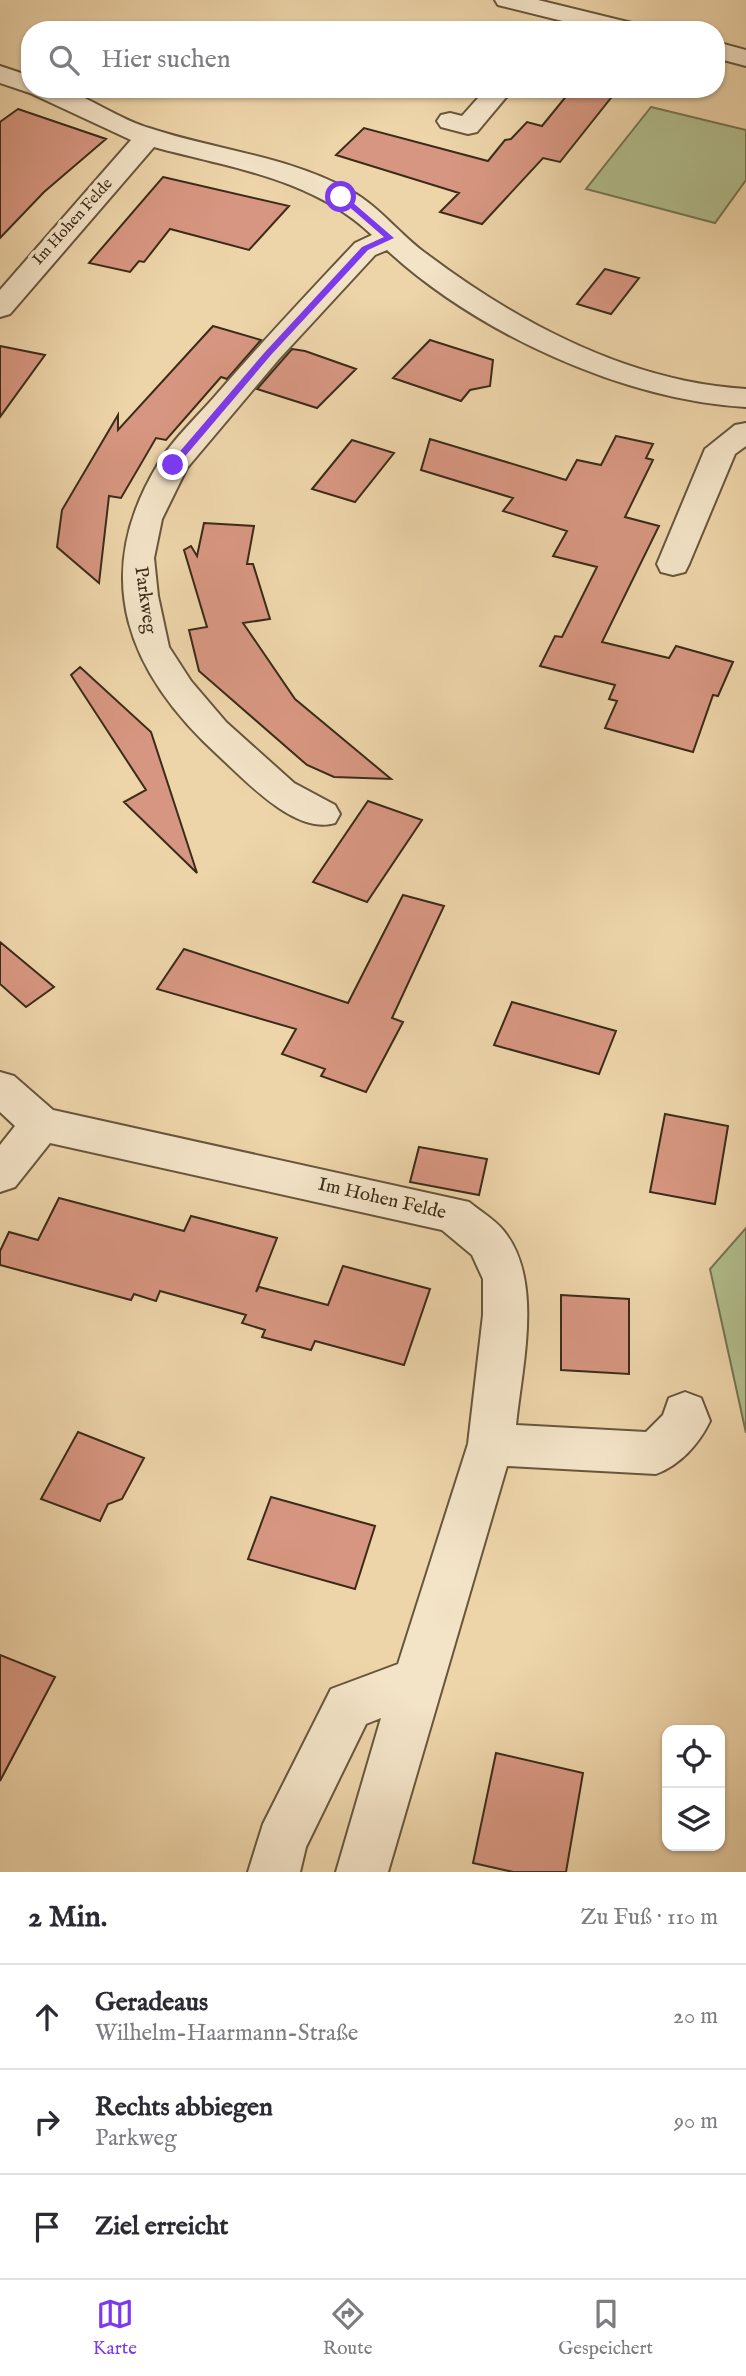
<!DOCTYPE html>
<html lang="de">
<head>
<meta charset="utf-8">
<style>
  :root { --surface:#fff; --page:#f7f7f7; --text:#2b2b33; --muted:#7c7c81; --line:#e1e1e2; --accent:#7c3aed }
  body { margin:0; font-family:"IM FELL English",serif; background:var(--page); color:var(--text) }
  .controls { position:absolute; right:21px; bottom:21px; display:grid; overflow:hidden; border-radius:14px; box-shadow:0 2px 5px #0004 }
  .controls button { width:63px; height:63px; display:grid; place-items:center; padding:0; border:0; border-bottom:2px solid var(--line); background:var(--surface); color:var(--text); font:35px sans-serif }
  .stop { position:absolute; width:21px; height:21px; margin:-16px; border:5px solid #7c3aed; border-radius:50%; background:#fff }
  .stop.end { background:#7c3aed; border-color:#fff; box-shadow:0 2px 7px #0008 }
  .list { margin:0; padding:0; list-style:none }
  h2 { display:flex; justify-content:space-between; align-items:center; height:91px; margin:0; padding:0 28px; font-size:30px }
  h2 small { font-size:23px; font-weight:400; color:var(--muted) }
  .list li { display:grid; grid-template-columns:46px 1fr auto; gap:21px; align-items:center; box-sizing:border-box; height:105px; padding:0 28px; border-top:2px solid var(--line) }
  .list b { display:block; font-size:26px; white-space:nowrap }
  .list p { margin:0; font-size:23px; white-space:nowrap; color:var(--muted) }
  .list em { font-size:23px; font-style:normal; color:var(--muted) }
  .icon { flex:none; width:38px; height:38px; fill:none; stroke:currentColor; stroke-width:2; stroke-linecap:round; stroke-linejoin:round }
  .map { position:relative; flex:none; width:746px; height:1872px; overflow:hidden }
  .search { position:absolute; background:var(--surface); box-shadow:0 2px 5px #0004; left:21px; right:21px; top:21px; height:77px; display:flex; align-items:center; gap:18px; box-sizing:border-box; padding:0 24px; border-radius:28px; color:var(--muted); font-size:26px }
  .sheet { height:406px; background:var(--surface) }
  nav { display:flex; justify-content:space-around; align-items:center; box-sizing:border-box; height:98px; border-top:2px solid var(--line); background:var(--surface); font-size:19px; color:var(--muted) }
  nav a { display:grid; justify-items:center; gap:4px }
  nav .on { color:var(--accent) }
  .map>svg:first-child { display:block }
  .green { fill:#b2be8d; stroke:#767552; stroke-width:2 }
  .building { fill:#d79681; stroke:#3b2c18; stroke-width:2 }
  .lines { fill:none; stroke-linecap:round; stroke-linejoin:round }
  .minor-casing { stroke:#68563c; stroke-width:4 }
  .minor { fill:#f3e3c7; fill-rule:evenodd }
  .route { fill:#7c3aed }
  .labels { text-anchor:middle; dominant-baseline:central; stroke-width:7; stroke-linejoin:round; paint-order:stroke }
  .far-street-label { font-size:16px; fill:#3b2c18; stroke:#f3e3c7 }
  .street-label { font-size:19px; fill:#3b2c18; stroke:#f3e3c7 }
</style>
</head>
<body>
<div class="map">
<svg width="746" height="1872" viewBox="0 0 746 1872">
  <rect width="100%" height="100%" fill="#edd4a9"/>
  <filter id="stains"><feTurbulence type="fractalNoise" baseFrequency=".00286" numOctaves="4"/><feColorMatrix values="0 0 0 0 .2 0 0 0 0 .09 0 0 0 0 .02 0 0 0 .5 -.17"/></filter>
  <radialGradient id="worn" r=".72"><stop offset=".6" stop-color="#630" stop-opacity="0"/><stop offset="1" stop-color="#630" stop-opacity=".3"/></radialGradient>
  <path class="green" d="M651,107L746,130V180L715,223L586,189Z
    M746,1228V1433L710,1269Z"/>
  <path class="building" d="M572,89H618L560,162L543,158L482,224L440,212L459,193L336,155L364,128L488,161L505,140L511,139L527,122L542,126Z
    M18,109L106,139L44,192L0,238V122Z
    M163,177L289,206L249,250L170,229L144,262L139,261L130,272L89,263Z
    M605,269L639,278L611,314L577,304Z
    M213,326L261,340L227,379L221,377L166,440L156,438L121,498L109,496L99,583L57,547L62,510L118,415V430Z
    M430,340L493,360L490,386L470,390L461,401L393,378Z
    M0,346L45,355L0,417Z
    M292,349L305,351L356,369L317,408L257,389Z
    M616,436L653,444L646,458L653,460L625,517L659,526L602,642L669,658L676,646L733,662L718,696L713,695L693,752L605,728L617,701L609,699L615,685L540,666L555,636L562,637L597,567L553,556L567,531L503,511L513,498L421,470L430,439L566,480L577,460L601,465Z
    M352,440L394,453L355,502L312,489Z
    M204,523L254,526L247,564H253L270,619L243,623L295,699L391,779L334,777L307,765L199,671L189,630L207,627L184,550L191,546L197,556Z
    M80,667L151,732L197,873L124,802L146,790L71,675Z
    M368,801L422,820L367,902L313,882Z
    M403,895L444,906L392,1018L403,1022L366,1092L321,1076L325,1069L282,1054L296,1029L157,989L184,949L348,1003Z
    M0,942L54,987L26,1007L0,984Z
    M512,1002L616,1031L599,1074L494,1045Z
    M665,1114L728,1126L715,1204L650,1192Z
    M419,1147L487,1159L479,1195L410,1182Z
    M59,1198L184,1231L191,1216L277,1238L256,1292L259,1287L328,1305L343,1266L430,1289L404,1365L315,1341L311,1350L262,1337L265,1330L242,1323L246,1315L160,1291L156,1301L134,1294L131,1300L0,1265V1251L9,1232L38,1240Z
    M561,1295L629,1299V1374L561,1370Z
    M78,1432L144,1458L122,1499L108,1504L100,1521L41,1499Z
    M271,1497L375,1526L355,1589L248,1559Z
    M0,1655L55,1677L0,1781Z
    M496,1753L583,1773L566,1872H513L473,1863Z"/>
  <g class="lines">
    <g class="minor-casing">
      <path id="minor" d="M495,0H538L640,25L643,30H599L498,5Z
        M716,42L746,50V66L716,58Z
        M0,66L30,76V89C40,89 52,87 62,89C85,95 121,120 149,128C215,150 289,156 351,191C380,207 401,236 428,255C520,324 630,382 746,389V407C623,400 477,333 387,250L375,255L279,359L187,468L162,519L154,558L158,596L169,647L191,681L226,722L294,783L335,805L340,814L335,823C296,835 247,782 221,758C128,674 89,578 158,464C173,439 197,417 216,395C261,343 308,293 355,243L372,235C312,178 231,168 154,147L10,314L0,317V290L131,140L30,93L0,83Z
        M486,89H513L477,132L468,134L441,127L437,121L441,115L450,113L462,116Z
        M746,423V446L735,454L689,564L685,572L673,575L661,572L657,564L705,449L735,425Z
        M0,1072L14,1076L53,1110L469,1202C480,1211 494,1219 503,1230C544,1279 522,1366 516,1425L646,1432L663,1415L669,1398L685,1392L701,1398L710,1421C699,1444 680,1465 656,1474L507,1466L388,1872H336L381,1718L366,1724L306,1847L300,1872H248L263,1824L331,1689L398,1664L468,1444L483,1315V1279L472,1255L442,1230L50,1143L15,1187L0,1192V1145L15,1126L0,1112Z"/>
    </g>
    <use href="#minor" class="minor"/>
  </g>
  <path class="route" d="M339,195H344L394,238L368,250L271,355L176,467H170V463L265,352L362,247L384,237L339,198Z"/>
  <g class="labels">
    <g class="far-street-label">
      <text transform="translate(73 222) rotate(-48)">Im Hohen Felde</text>
    </g>
    <g class="street-label">
      <text transform="translate(145 600) rotate(82)">Parkweg</text>
      <text transform="translate(382 1199) rotate(13)">Im Hohen Felde</text>
    </g>
  </g>
  <rect width="100%" height="100%" filter="url(#stains)"/>
  <rect width="100%" height="100%" fill="url(#worn)"/>
</svg>
<div class="controls">
<button><svg class="icon" aria-label="locate" viewBox="0 0 24 24"><circle cx="12" cy="12" r="6"/><path d="M12 2v4M12 18v4M2 12h4M18 12h4"/></svg></button>
<button><svg class="icon" aria-label="layers" viewBox="0 0 24 24"><path d="M12 4l9 5-9 5-9-5zM3 14l9 5 9-5"/></svg></button>
</div>
<div class="stop" style="left:341px;top:197px"></div>
<div class="stop end" style="left:173px;top:465px"></div>
<div class="search"><svg class="icon" aria-label="search" viewBox="0 0 24 24"><circle cx="10" cy="10" r="6"/><path d="M15 15l6 6"/></svg>Hier suchen</div>
</div>
<section class="sheet">
<h2>2 Min.<small>Zu Fuß · 110 m</small></h2>
<ul class="list">
<li><svg class="icon" aria-label="ahead" viewBox="0 0 24 24"><path d="M12 20V5M6 11l6-6 6 6"/></svg><div><b>Geradeaus</b><p>Wilhelm-Haarmann-Straße</p></div><em>20 m</em></li>
<li><svg class="icon" aria-label="right" viewBox="0 0 24 24"><path d="M7 20v-9h11M14 6l5 5-5 5"/></svg><div><b>Rechts abbiegen</b><p>Parkweg</p></div><em>90 m</em></li>
<li><svg class="icon" aria-label="arrive" viewBox="0 0 24 24"><path d="M6 21V4h12l-3 4 3 4H6"/></svg><div><b>Ziel erreicht</b></div></li>
</ul>
</section>
<nav>
<a class="on"><svg class="icon" aria-label="map" viewBox="0 0 24 24"><path d="M3 6l6-2 6 2 6-2v14l-6 2-6-2-6 2zM9 4v14M15 6v14"/></svg>Karte</a>
<a><svg class="icon" aria-label="directions" viewBox="0 0 24 24"><path d="M12 3l9 9-9 9-9-9zM9 14v-3h6M13 9l2 2-2 2"/></svg>Route</a>
<a><svg class="icon" aria-label="saved" viewBox="0 0 24 24"><path d="M7 4h10v16l-5-4-5 4z"/></svg>Gespeichert</a>
</nav>
</body>
</html>
